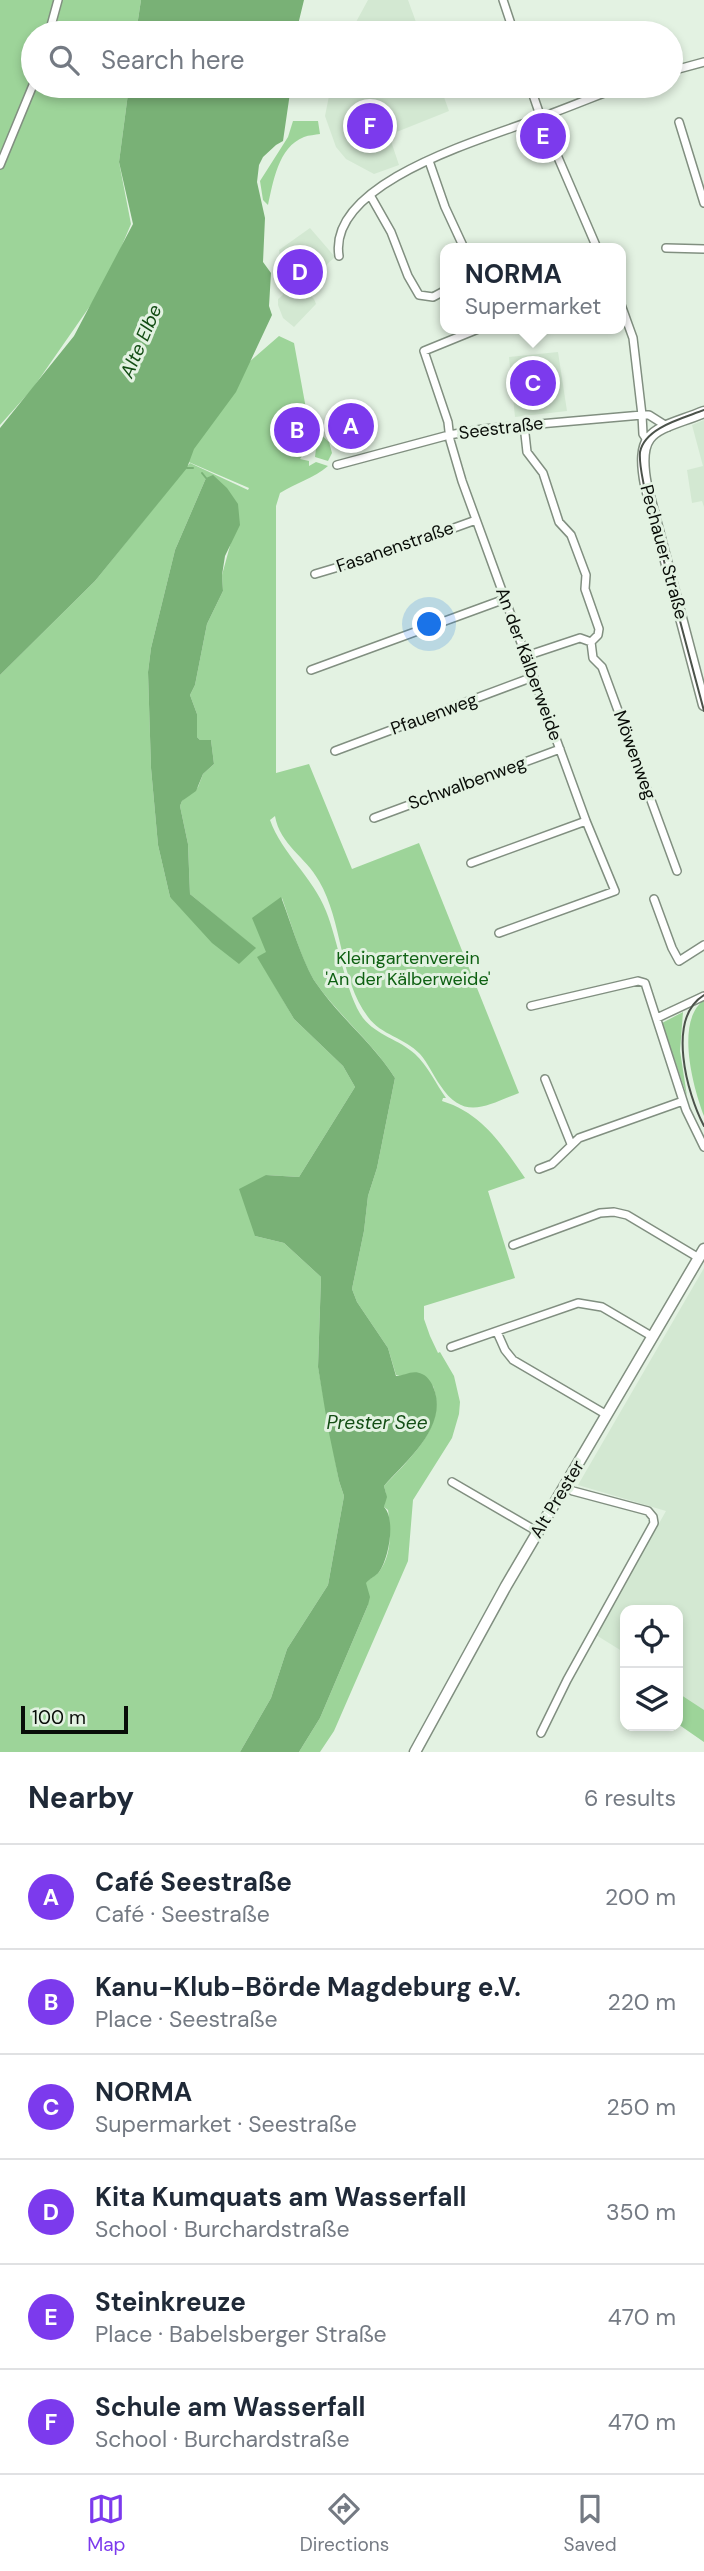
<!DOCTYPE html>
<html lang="en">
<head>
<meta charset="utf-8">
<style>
  :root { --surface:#fff; --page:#f2f2f3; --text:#1f2937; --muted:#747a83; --line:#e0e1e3; --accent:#7c3aed }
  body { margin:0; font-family:"DM Sans",sans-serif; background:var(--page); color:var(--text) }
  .controls { position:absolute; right:21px; bottom:21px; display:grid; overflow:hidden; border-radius:14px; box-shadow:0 4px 10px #0003 }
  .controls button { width:63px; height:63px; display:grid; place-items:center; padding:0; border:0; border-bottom:2px solid var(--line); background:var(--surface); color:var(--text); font:35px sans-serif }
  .scale { position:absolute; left:21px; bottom:18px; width:107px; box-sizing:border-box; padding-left:7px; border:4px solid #090d08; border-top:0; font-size:19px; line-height:24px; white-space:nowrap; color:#090d08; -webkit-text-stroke:5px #e3f2e2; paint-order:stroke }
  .you { position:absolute; left:430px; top:625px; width:24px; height:24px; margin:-18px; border:5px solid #fff; border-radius:50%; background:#1a73e8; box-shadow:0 0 0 10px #1a73e833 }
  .badge { display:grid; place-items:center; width:46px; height:46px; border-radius:50%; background:var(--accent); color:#fff; font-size:23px; font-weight:700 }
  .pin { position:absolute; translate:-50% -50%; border:4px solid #fff; box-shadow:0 2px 7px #0006 }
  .popup { position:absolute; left:440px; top:243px; width:186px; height:91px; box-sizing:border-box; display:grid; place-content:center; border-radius:14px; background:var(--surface); filter:drop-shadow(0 2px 5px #0005); font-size:23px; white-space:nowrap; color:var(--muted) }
  .popup b { font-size:26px; color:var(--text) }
  .popup::after { content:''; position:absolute; left:50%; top:100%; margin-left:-14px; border:14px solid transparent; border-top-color:var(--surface) }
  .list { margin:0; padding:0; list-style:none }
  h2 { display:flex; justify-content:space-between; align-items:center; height:91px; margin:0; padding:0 28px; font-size:30px }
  h2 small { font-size:23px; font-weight:400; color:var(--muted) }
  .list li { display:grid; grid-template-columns:46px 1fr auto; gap:21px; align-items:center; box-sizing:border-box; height:105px; padding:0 28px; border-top:2px solid var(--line) }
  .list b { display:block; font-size:26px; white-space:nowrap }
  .list p { margin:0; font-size:23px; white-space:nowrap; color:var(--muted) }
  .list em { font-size:23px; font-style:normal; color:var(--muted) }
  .icon { flex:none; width:38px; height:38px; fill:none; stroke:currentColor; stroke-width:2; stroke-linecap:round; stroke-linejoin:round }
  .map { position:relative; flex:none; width:704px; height:1752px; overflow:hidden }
  .search { position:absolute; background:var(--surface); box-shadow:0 4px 10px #0003; left:21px; right:21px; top:21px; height:77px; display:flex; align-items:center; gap:18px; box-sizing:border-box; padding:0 24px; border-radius:38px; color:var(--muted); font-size:26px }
  .sheet { height:721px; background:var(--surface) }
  nav { display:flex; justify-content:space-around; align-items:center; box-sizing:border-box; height:98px; border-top:2px solid var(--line); background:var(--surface); font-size:19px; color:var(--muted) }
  nav a { display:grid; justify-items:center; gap:4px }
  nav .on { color:var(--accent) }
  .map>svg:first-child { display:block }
  .built { fill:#d3e8d2 }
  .green { fill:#9dd499; fill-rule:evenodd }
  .water { fill:#79b176 }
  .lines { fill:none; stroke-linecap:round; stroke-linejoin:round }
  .stream { stroke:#79b176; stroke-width:2 }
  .minor-casing { stroke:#818f80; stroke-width:10 }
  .secondary-casing { stroke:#818f80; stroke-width:13 }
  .minor { stroke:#fff; stroke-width:7 }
  .secondary { stroke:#fff; stroke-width:10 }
  .tram { stroke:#4b524a; stroke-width:2 }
  .labels { text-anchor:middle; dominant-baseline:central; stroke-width:6; stroke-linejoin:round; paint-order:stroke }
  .street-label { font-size:18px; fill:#090d08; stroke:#e3f2e2 }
  .park-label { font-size:18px; fill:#0e6012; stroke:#e3f2e2 }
  .water-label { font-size:19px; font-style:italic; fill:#134d14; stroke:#e3f2e2 }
</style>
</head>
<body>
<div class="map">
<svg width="704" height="1752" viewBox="0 0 704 1752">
  <rect width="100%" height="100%" fill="#e3f2e2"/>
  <path class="built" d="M368,0H408L420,33H350Z
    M331,86H440L449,111L389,135L399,165L374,174L346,159L336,147L325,116Z
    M310,228L335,257L302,287L314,299L316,304L294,327L283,318L278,305V299L283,295L279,250Z
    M558,352L567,411L515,417L509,357Z
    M704,420V507L702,501L692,503L687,470L703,466L692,425Z
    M704,1268V1742L678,1724V1610H625V1653L596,1635L666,1511L578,1485Z"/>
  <path class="green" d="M0,0H141L136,33H33V86H129L119,162L131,224L106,283L33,388L0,425Z
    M293,121H318L320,134C315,135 309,135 304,137C278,147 273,183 268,205L263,200L260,181L288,137Z
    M279,336L294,343L307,414L308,447L300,459L309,461V466L316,462L328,466C314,478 296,483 280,493L276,506V773L309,764L352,869L419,843L519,1093C487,1105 464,1122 440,1085C433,1075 428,1063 420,1054C405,1038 381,1035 368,1017C339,978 343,922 319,881C306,857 280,845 275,816L270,820C282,854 313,877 326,911C338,940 346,995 363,1018C376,1035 400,1040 415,1054C428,1066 436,1084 446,1098H443L442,1101C482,1113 502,1145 525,1178L488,1191L515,1278L424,1306V1319L430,1336L438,1353L440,1352L454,1376L460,1402L459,1414L452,1438L413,1500L408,1561L334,1731L320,1752H299L320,1718L368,1605L365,1583C369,1579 375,1576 379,1572C392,1555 391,1530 388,1510L384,1507L386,1494L384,1486C408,1460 448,1426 433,1386L396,1375L388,1348L357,1302L352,1289L364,1231L368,1196L377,1168L395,1078C373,1043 340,1017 316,983C303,965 290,920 282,898L266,953L258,957L294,1019L343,1066L355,1087L299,1177L266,1175L255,1236L284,1243L321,1277L318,1367L339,1481L344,1496L328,1585L287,1649L271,1698L240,1752H0V675L95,581L190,463L248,490L249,488L177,457L240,370ZM206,478L231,542L222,575L223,591L207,624L195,685L190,695L197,714V737L200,740H211L214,764L203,774L198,787L182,801L180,806L188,844L190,894L255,948L170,897L158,845L151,768L148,672L151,648L175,550Z
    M318,432L329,442L332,453L328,461L315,457Z
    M704,1000V1116C693,1087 675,1021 704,1000Z
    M683,1012L680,1051L687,1096L662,1023Z
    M678,1693L704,1710V1742L678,1724Z"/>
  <path class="water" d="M141,0H304L296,33H136Z
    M129,86H291L283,141L276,145L263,157L259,165L257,182L265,218L263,262L271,273L269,306L272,315L236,392L194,449L187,468L95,581L0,675V428L74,336L133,224L119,162Z
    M213,475L227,488L238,504L240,525L225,556L222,575L223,591L207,624L195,685L190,695L197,714V737L200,740H211L214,764L203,774L196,791L182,801L180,806L188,844L190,894L256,948L239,964L212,943L170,897L158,845L151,768L148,672L151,648L175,550L206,478Z
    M281,897C290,920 303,964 316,983C340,1018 372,1042 395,1078L377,1168L368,1196L364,1231L352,1289L357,1302L388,1348L396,1376C404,1376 413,1369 422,1374C429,1377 433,1385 435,1392C446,1429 405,1462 384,1486L387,1497L384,1507C396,1519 389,1558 379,1572C376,1576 369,1579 366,1583L370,1597L368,1605L320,1718L299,1752H240L271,1698L287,1649L328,1585L344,1496L339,1481L328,1428L318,1367L321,1277L284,1243L255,1236L239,1189L266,1175L299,1177L355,1087L343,1066L294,1019L257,957L266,952L252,918Z"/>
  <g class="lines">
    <path class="stream" d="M187,468H193
      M202,473L206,478"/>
    <g class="minor-casing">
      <path id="minor" d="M503,0L514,33
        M49,33L58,0
        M671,71L704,62
        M530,86L541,118L597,248
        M679,122L704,203
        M429,161L445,207L464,248
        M0,165L33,85
        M370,195L391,232L408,276L419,295L433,297L446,290
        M666,248L704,249
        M339,256C327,181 488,138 542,117C569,107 596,96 622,86
        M620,302L633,338L642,415H649L668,427
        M478,329L424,351L448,422L450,440L462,481L586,821L615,891L499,933
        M524,425L527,452L543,473L559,522L571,535L586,575L585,589L599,629L598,635L591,642L593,658L602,667L677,871
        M337,465L449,435L483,429L642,415L643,434L647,440
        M315,574L379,555L476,520
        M526,656L580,638L591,642
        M311,670L505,599
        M335,751L533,677
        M374,818L560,749
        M471,863L586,821
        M654,899L672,948L679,961L704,945
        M531,1006L638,981L645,983L686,1110L704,1147
        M657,1018L704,996
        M545,1079L571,1144
        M539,1169L552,1164L579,1138L683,1101
        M513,1245L600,1213L614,1212L627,1215L699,1258
        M497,1332L505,1350L513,1360L607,1415
        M451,1347L578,1303L602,1307L653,1337
        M452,1482L538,1532
        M541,1733L567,1680L654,1523L653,1517L648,1511L573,1491L565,1487"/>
    </g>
    <g class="secondary-casing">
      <path id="secondary" d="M704,412C657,431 635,427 646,485L704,705
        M415,1752L506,1586L704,1249"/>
    </g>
    <use href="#minor" class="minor"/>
    <use href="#secondary" class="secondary"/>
    <path class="tram" d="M704,410C684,418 645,427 640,452C639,463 642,475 644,486L704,711
      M704,995C666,1018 687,1094 704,1126"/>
  </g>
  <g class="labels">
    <g class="street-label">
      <text transform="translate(501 428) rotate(-7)">Seestraße</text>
      <text transform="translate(395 547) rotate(-19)">Fasanenstraße</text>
      <text transform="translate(664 552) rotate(75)">Pechauer Straße</text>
      <text transform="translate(529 664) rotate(70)">An der Kälberweide</text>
      <text transform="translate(434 714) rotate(-20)">Pfauenweg</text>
      <text transform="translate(635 755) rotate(70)">Möwenweg</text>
      <text transform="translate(467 783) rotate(-20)">Schwalbenweg</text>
      <text transform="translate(557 1499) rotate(-59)">Alt Prester</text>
    </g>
    <g class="park-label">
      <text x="408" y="958">Kleingartenverein<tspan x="408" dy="21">'An der Kälberweide'</tspan></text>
    </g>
    <g class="water-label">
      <text transform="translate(141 341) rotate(-67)">Alte Elbe</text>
      <text x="377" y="1422">Prester See</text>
    </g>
  </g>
</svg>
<div class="controls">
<button><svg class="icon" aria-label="locate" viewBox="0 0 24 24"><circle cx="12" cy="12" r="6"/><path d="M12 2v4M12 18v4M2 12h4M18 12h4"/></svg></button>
<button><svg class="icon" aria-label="layers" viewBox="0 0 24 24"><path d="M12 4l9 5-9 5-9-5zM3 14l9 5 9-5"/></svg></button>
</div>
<div class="scale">100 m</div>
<div class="you"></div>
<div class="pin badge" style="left:351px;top:426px">A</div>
<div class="pin badge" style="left:297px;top:430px">B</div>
<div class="pin badge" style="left:533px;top:383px">C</div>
<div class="popup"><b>NORMA</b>Supermarket</div>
<div class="pin badge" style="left:300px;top:272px">D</div>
<div class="pin badge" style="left:543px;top:136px">E</div>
<div class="pin badge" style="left:370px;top:126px">F</div>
<div class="search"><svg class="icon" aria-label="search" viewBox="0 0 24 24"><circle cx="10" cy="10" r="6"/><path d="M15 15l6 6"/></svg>Search here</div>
</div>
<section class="sheet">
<h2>Nearby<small>6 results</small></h2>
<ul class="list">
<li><span class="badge">A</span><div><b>Café Seestraße</b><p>Café · Seestraße</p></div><em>200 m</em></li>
<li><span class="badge">B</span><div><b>Kanu-Klub-Börde Magdeburg e.V.</b><p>Place · Seestraße</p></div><em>220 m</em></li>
<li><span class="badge">C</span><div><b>NORMA</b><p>Supermarket · Seestraße</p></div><em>250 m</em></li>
<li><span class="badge">D</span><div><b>Kita Kumquats am Wasserfall</b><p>School · Burchardstraße</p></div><em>350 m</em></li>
<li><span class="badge">E</span><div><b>Steinkreuze</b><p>Place · Babelsberger Straße</p></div><em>470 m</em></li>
<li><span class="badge">F</span><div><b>Schule am Wasserfall</b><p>School · Burchardstraße</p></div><em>470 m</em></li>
</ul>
</section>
<nav>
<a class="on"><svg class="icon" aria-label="map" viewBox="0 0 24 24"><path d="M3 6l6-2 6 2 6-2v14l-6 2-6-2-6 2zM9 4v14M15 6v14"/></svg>Map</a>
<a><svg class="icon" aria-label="directions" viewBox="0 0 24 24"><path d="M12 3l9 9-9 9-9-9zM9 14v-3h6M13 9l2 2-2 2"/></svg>Directions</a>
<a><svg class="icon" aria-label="saved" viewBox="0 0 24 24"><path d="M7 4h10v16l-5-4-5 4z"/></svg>Saved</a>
</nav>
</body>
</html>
